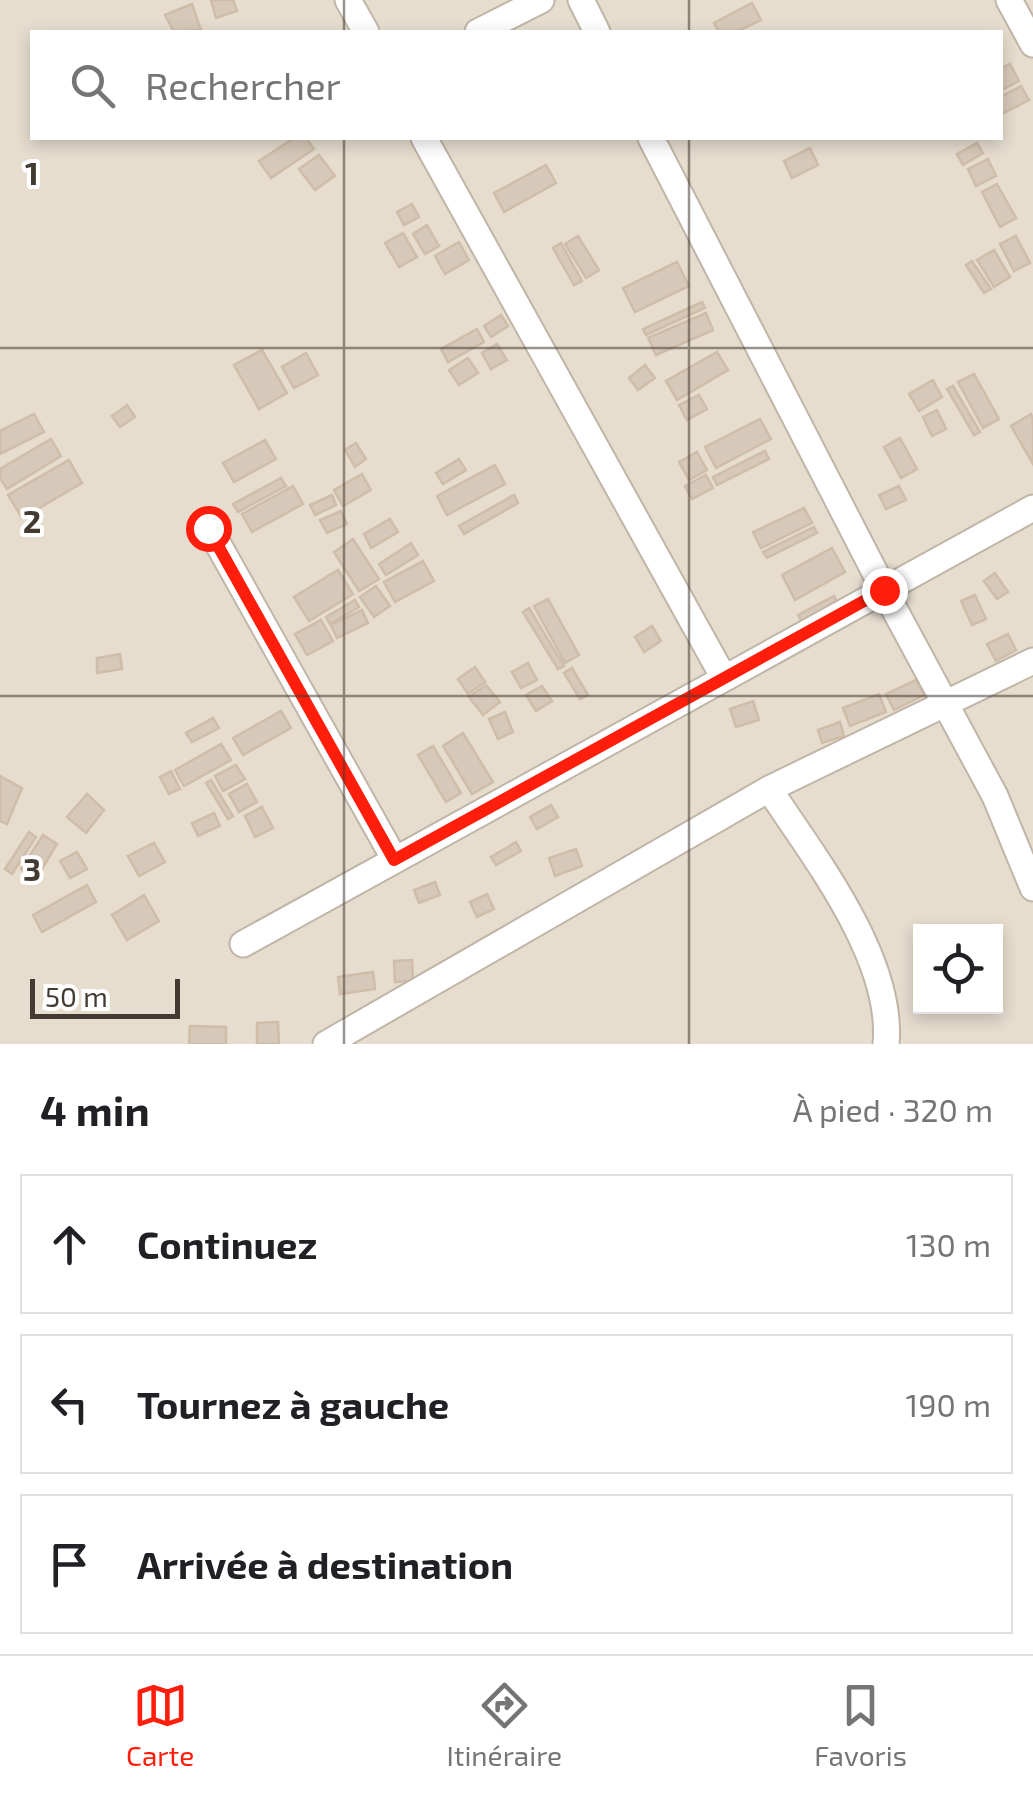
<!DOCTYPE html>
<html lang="fr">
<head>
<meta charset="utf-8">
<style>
  :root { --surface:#fff; --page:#f2f2f2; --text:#202124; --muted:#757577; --line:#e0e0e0; --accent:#ff1d0b }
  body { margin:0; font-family:"Exo 2",sans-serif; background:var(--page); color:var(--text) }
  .controls { position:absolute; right:30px; bottom:30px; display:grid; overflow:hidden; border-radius:0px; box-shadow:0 5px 15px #0003 }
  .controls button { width:90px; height:90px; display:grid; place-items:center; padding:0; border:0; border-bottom:2px solid var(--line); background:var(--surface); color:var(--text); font:50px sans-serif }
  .scale { position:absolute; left:30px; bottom:25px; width:150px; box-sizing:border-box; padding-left:10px; border:5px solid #433b32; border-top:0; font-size:28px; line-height:35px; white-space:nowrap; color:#433b32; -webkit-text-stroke:8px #fff; paint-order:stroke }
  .stop { position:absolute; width:30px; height:30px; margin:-22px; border:8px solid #ff1d0b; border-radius:50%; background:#fff }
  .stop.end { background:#ff1d0b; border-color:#fff; box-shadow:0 2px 10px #0008 }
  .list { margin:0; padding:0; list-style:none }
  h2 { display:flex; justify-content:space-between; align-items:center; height:130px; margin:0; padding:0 40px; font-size:42px }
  h2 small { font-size:32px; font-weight:400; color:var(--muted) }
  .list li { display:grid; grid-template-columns:65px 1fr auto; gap:30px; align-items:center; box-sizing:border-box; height:140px; margin:0 20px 20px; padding:0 20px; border:2px solid var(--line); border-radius:0px }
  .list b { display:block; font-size:38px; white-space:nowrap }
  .list em { font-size:32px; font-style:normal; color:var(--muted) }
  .icon { flex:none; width:55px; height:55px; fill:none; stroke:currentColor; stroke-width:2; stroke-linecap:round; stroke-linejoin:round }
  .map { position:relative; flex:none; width:1033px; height:1044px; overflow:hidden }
  .search { position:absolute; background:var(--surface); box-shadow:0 5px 15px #0003; left:30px; right:30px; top:30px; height:110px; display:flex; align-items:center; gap:25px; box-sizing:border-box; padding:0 35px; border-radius:0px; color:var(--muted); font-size:38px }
  .sheet { height:610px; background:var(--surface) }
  nav { display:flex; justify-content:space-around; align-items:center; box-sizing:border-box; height:140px; border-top:2px solid var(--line); background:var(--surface); font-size:28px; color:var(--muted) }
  nav a { display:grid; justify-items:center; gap:5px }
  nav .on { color:var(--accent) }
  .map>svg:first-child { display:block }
  .residential { fill:#e6ddcf; fill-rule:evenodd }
  .building { fill:#d7c9b9; stroke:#cfbda9; stroke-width:2.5 }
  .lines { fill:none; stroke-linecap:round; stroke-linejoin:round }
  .minor-casing { stroke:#c0b5a7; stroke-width:29 }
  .minor { stroke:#fff; stroke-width:25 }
  .route { stroke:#ff1d0b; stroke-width:12 }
  .grid { fill:none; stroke:#433b32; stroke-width:2.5; stroke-opacity:0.55 }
  .grid-label { font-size:32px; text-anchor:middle; font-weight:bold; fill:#433b32; stroke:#fff; stroke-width:8; stroke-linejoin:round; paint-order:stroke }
</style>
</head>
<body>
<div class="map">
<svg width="1033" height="1044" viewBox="0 0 1033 1044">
  <rect width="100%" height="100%" fill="#f2ebe1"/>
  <path class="residential" d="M0,0H1033V1044H0ZM32,32H1000V138H32ZM920,932H996V1006H920Z"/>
  <path class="building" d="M211,0H233L237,11L216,18Z
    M752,3L761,20L736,32H719L714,23Z
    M192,4L201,30L174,32L165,15Z
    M1010,64L1019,81L1000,91V69Z
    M1021,86L1029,100L1000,115V97Z
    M294,138H306L314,149L271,178L259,161Z
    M977,143L983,153L963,165L957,154Z
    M810,148L818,165L792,178L784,161Z
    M319,155L335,176L315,190L299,169Z
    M988,159L996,176L976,186L968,169Z
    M546,165L556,183L504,212L494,193Z
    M997,184L1016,218L1000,227L982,192Z
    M412,204L419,217L404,225L397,212Z
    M427,225L439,246L425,254L413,234Z
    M403,233L417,257L399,267L385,243Z
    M578,236L599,270L586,278L565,244Z
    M1016,236L1030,263L1014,271L1000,244Z
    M459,242L469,260L445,274L435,256Z
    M561,243L582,281L574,285L553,248Z
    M994,250L1010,277L994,287L977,260Z
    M972,261L991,289L984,293L966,265Z
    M677,262L689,286L635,312L623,288Z
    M702,302L705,308L646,335L643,329Z
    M706,313L713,330L656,355L648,338Z
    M501,315L508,326L491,337L484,326Z
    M477,329L484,342L448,362L441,349Z
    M497,344L507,360L491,369L482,353Z
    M262,350L287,393L259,409L234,365Z
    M717,352L728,370L677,400L666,381Z
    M306,353L318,375L294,388L282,367Z
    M468,358L478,373L459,385L449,370Z
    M645,365L655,378L638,390L629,378Z
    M974,374L999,419L983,428L958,382Z
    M933,380L942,397L919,411L909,394Z
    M953,386L980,432L974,435L947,389Z
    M699,395L707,409L687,420L679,405Z
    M127,405L135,417L120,427L112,416Z
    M937,410L946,429L932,436L923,417Z
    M34,414L44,432L0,454V431Z
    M1031,414L1033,419V464L1011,426Z
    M760,419L771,439L716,468L705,447Z
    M900,438L917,469L901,478L884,447Z
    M51,439L61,456L7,489L0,478V469Z
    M265,440L276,459L234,482L223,463Z
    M356,443L366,459L355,467L345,450Z
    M765,451L769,459L717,485L713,477Z
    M697,452L707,470L689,480L679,462Z
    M459,459L466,470L443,484L436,473Z
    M69,460L82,483L22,518L8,495Z
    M495,465L505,484L447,515L437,496Z
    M362,474L371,490L343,506L334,490Z
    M706,475L713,488L692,499L685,486Z
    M281,478L286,486L238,512L233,504Z
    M293,486L303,504L252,532L242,514Z
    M899,486L906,500L886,509L879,495Z
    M332,495L336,505L315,515L310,505Z
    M514,495L518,503L464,534L459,526Z
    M804,508L812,523L761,548L753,532Z
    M341,511L347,524L327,533L320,520Z
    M390,519L398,532L371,548L364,534Z
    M814,527L817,533L767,558L763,552Z
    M353,539L379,579L359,591L334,552Z
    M411,543L418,555L386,575L379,564Z
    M832,548L845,572L795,600L782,575Z
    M423,561L434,581L395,602L384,582Z
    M338,570L353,594L309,621L294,597Z
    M995,573L1008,592L997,599L984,581Z
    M376,586L390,606L374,617L360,597Z
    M975,595L986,619L972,625L961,601Z
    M834,596L839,605L803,624L798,615Z
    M548,599L579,655L565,663L534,606Z
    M355,600L359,607L330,624L326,617Z
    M529,608L564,666L558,669L523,612Z
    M362,610L368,623L337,638L331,625Z
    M321,620L333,641L307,655L295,634Z
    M652,626L661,641L644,652L635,637Z
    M1008,634L1016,650L996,661L987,644Z
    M120,654L122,669L97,673V658Z
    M528,663L537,680L521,688L512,672Z
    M475,667L485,682L468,694L458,679Z
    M572,668L588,695L580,699L564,673Z
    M916,680L924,695L894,710L886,694Z
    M486,685L500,702L483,715L469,697Z
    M542,686L552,701L536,711L526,695Z
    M879,694L886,712L850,726L843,708Z
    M753,701L759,720L736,727L730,709Z
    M281,711L291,728L243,755L233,738Z
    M505,712L513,732L498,739L489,719Z
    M213,718L219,728L192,742L186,733Z
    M840,722L844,736L822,743L818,730Z
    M463,733L493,782L472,794L443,746Z
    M221,744L231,760L184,786L175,770Z
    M433,746L461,793L446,802L418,755Z
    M236,765L245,779L223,791L215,776Z
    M171,771L180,789L169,794L160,777Z
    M0,776L22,788L7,824L0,821Z
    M211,780L233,816L228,819L206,783Z
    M247,784L257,802L239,812L229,794Z
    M87,794L104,810L86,833L67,817Z
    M551,805L558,817L537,829L530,817Z
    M262,807L273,828L255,837L245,816Z
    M214,813L220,826L198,836L192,823Z
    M29,832L36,837L12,874L5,869Z
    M43,835L57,844L36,879L21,869Z
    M516,842L521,851L496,865L491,857Z
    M154,843L165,862L139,876L128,856Z
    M576,849L582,866L555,876L549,858Z
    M77,852L87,869L70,878L60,861Z
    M435,882L440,895L419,903L414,890Z
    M87,885L96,902L42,932L33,915Z
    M487,894L494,909L477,917L470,902Z
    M144,895L159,921L127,940L112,915Z
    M412,960L413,981L395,982L394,961Z
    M373,972L375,989L340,994L338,977Z
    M278,1022L279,1044H257V1023Z
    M190,1026L226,1027V1044H189Z"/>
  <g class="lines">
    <g class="minor-casing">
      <path id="minor" d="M348,0L366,32
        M581,0L597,32
        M1009,0L1033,44
        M478,32L541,0
        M424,138L724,678
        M651,138L884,590L995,796L1033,888
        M209,528L395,860
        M769,789C814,857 894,959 886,1044
        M243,944L1033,508
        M326,1044L769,789L1033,661"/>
    </g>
    <use href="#minor" class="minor"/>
  </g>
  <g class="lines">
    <path class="route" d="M208,528L394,860L884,590"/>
  </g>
  <path class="grid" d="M344,0V32M689,0V32M344,138V1044M689,138V1044M0,348H1033M0,696H1033"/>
  <g class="grid-label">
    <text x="32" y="185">1</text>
    <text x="32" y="533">2</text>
    <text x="32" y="881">3</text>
  </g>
</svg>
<div class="controls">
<button><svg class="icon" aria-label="locate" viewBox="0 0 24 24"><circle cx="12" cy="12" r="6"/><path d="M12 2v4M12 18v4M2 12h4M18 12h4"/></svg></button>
</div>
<div class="scale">50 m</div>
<div class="stop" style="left:208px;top:528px"></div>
<div class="stop end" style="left:884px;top:590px"></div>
<div class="search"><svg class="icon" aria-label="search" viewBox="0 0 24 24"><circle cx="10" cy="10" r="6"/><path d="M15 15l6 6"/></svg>Rechercher</div>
</div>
<section class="sheet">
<h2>4 min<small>À pied · 320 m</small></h2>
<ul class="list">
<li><svg class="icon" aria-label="ahead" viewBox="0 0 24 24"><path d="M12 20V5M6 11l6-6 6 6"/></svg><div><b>Continuez</b></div><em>130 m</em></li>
<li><svg class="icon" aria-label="left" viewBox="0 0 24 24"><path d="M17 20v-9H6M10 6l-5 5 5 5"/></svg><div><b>Tournez à gauche</b></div><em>190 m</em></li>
<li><svg class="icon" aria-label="arrive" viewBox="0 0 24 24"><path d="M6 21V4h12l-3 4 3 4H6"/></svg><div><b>Arrivée à destination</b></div></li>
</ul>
</section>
<nav>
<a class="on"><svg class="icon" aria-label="map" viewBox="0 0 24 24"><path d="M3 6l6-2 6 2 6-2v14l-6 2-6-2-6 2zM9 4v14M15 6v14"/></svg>Carte</a>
<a><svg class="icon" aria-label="directions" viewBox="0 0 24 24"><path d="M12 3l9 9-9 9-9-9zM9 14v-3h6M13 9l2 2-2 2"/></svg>Itinéraire</a>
<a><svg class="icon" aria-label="saved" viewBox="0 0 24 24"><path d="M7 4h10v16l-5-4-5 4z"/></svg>Favoris</a>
</nav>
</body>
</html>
